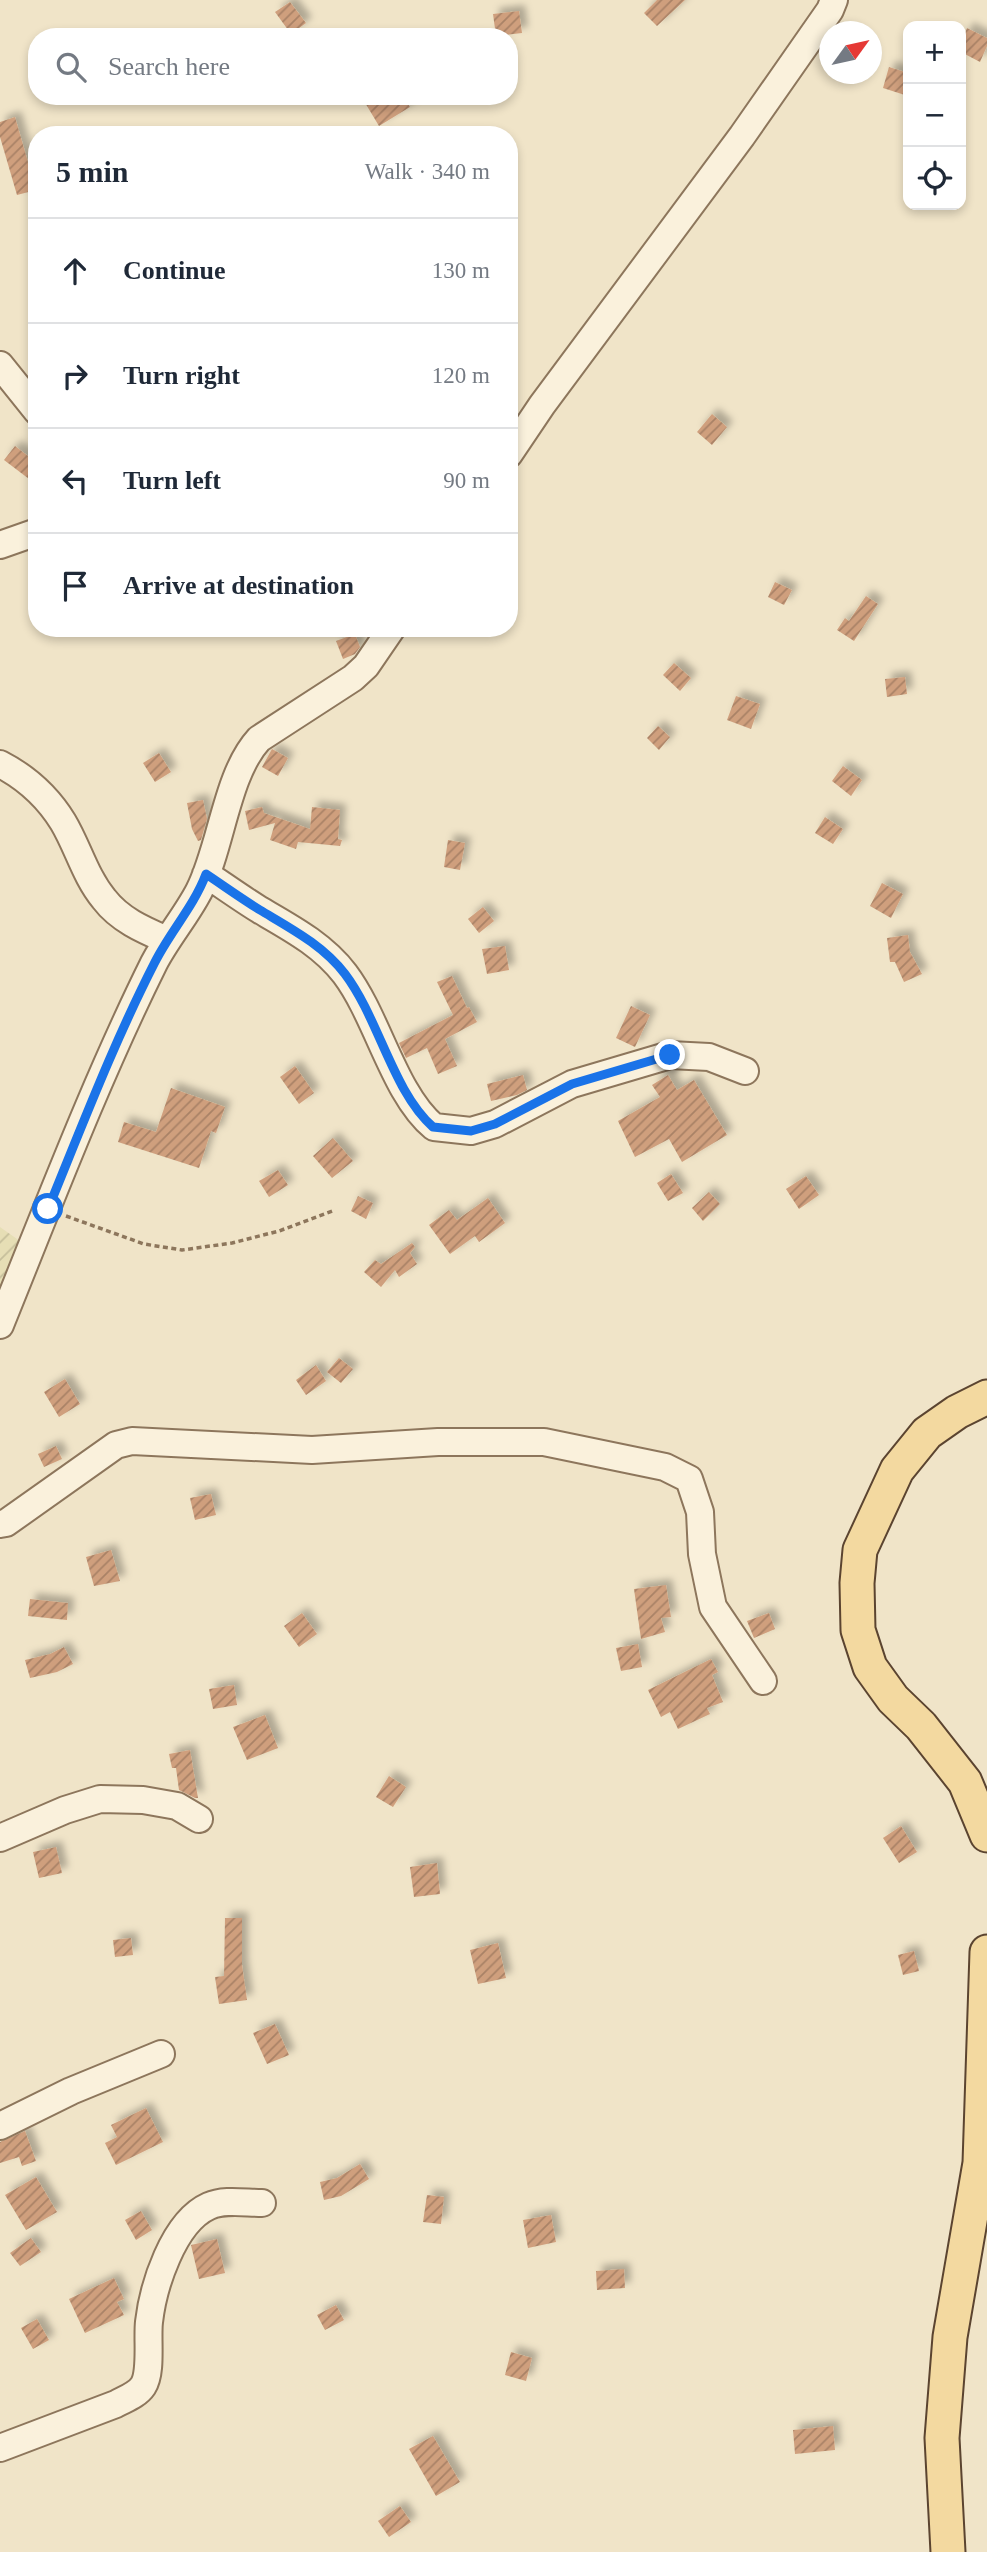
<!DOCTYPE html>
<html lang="en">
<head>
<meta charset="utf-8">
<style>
  :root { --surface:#fff; --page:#f6f6f7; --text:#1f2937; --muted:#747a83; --line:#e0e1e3 }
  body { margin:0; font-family:"Times New Roman",serif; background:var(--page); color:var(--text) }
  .controls { position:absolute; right:21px; top:21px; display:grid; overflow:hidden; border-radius:14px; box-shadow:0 4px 10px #0003 }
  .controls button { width:63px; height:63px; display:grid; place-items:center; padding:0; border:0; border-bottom:2px solid var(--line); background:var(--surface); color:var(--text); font:35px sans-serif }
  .compass { position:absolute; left:819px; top:21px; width:63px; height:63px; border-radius:50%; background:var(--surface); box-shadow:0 4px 10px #0003; rotate:57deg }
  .stop { position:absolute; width:21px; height:21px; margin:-16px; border:5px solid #1a73e8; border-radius:50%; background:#fff }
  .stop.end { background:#1a73e8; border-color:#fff; box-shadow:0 2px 7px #0008 }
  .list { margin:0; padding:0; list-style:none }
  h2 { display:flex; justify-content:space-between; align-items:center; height:91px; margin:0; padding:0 28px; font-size:30px }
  h2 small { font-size:23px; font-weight:400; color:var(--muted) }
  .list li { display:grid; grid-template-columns:46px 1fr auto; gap:21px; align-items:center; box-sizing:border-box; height:105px; padding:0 28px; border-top:2px solid var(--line) }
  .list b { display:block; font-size:26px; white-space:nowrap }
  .list em { font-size:23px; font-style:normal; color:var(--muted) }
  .icon { flex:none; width:38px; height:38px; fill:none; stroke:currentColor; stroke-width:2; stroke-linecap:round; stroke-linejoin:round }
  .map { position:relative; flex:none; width:987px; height:2552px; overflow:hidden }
  .search { position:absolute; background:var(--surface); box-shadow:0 4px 10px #0003; left:28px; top:28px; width:490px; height:77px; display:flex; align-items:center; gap:18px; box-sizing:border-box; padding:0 24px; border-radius:28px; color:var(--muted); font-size:26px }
  .panel { position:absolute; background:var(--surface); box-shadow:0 4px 10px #0003; left:28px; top:126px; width:490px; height:511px; border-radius:28px }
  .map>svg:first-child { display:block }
  .farmland { fill:url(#farmland-furrows) }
  .building { fill:url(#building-hatch); filter:url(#shadow) }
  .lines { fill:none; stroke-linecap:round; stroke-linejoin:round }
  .minor-casing { stroke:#8d765c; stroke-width:30 }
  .major-casing { stroke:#5b4430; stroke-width:37 }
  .path { stroke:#8d765c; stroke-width:3.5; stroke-dasharray:5 3.5; stroke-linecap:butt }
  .minor { stroke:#faf1dc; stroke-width:26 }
  .major { stroke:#f3d9a0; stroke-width:33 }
  .route { stroke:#1a73e8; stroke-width:9 }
</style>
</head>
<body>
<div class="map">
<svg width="987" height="2552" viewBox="0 0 987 2552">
  <defs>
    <pattern id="farmland-furrows" width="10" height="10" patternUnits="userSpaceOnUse" patternTransform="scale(1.75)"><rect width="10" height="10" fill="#e6deb5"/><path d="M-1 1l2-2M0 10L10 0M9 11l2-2" fill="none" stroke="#c6bf9b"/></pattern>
    <pattern id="building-hatch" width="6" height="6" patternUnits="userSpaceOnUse" patternTransform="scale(1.75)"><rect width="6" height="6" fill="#cf9f7d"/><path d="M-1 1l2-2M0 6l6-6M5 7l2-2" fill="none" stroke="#a98266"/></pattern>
    <filter id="shadow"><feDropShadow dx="6" dy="-6" stdDeviation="3.5" flood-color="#0004"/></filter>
  </defs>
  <rect width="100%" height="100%" fill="#f0e4c8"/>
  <path class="farmland" d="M0,1227L27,1246L0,1313Z"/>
  <path class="building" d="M657,0H685L657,26L644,13Z
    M290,2L306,23L291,34L275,12Z
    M519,11L522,33L496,36L493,14Z
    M967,28L987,38V46L980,62L961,52V42Z
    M889,67L908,73V96L883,88Z
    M361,96H403L410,107L379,126Z
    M15,117L36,190L17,195L0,137V122Z
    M712,414L727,427L712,445L697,432Z
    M15,446L37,463V485L4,460Z
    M775,582L792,590L784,605L768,597Z
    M866,596L878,604L854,641L837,630L845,618L849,621Z
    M355,634L360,647L355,654L343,659L336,641Z
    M674,663L691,678L680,691L663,675Z
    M905,677L907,694L887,697L885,679Z
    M736,696L760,704L751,729L727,720Z
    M658,726L670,737L659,750L647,738Z
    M272,749L288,758L278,776L262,767Z
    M159,753L171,772L155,782L143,763Z
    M843,766L862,780L851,796L832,781Z
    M203,800L207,819L201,840L198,841L192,829L187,803Z
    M262,807L264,813L310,829L312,807L340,810L338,839L342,840L340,846L298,842L296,849L270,840L275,823L249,830L245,811Z
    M825,817L843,829L833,844L815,833Z
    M448,840L465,843L460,870L444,867Z
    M882,883L903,894L891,918L870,906Z
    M483,907L494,921L479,933L468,919Z
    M908,935L910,952L922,974L904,982L895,962H890L887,938Z
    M505,946L509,970L487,974L482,949Z
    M452,976L467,1008L469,1007L477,1022L445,1039L457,1066L438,1074L427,1048L406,1058L399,1043L453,1015L437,982Z
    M631,1006L650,1015L635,1047L616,1038Z
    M295,1066L314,1093L299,1104L280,1077Z
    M523,1075L527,1090L517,1095L491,1101L487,1084Z
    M668,1075L677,1090L694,1080L727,1135L682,1162L669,1139L635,1157L618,1121L660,1097L652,1085Z
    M171,1088L225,1107L216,1133L211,1131L199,1168L118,1142L124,1122L156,1132Z
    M333,1138L353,1161L332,1178L313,1156Z
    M278,1170L288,1185L269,1197L259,1181Z
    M671,1174L683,1193L668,1201L657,1183Z
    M806,1176L819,1195L799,1209L786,1189Z
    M709,1192L720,1204L703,1221L692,1208Z
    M358,1196L373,1203L366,1219L351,1211Z
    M488,1198L505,1223L479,1242L475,1236L450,1254L429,1225L449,1210L457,1220Z
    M412,1243L415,1247L410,1253L417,1264L399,1277L395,1270L381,1287L364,1272L375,1260L381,1264Z
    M339,1358L353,1369L341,1383L327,1372Z
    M316,1365L326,1381L306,1395L296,1380Z
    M65,1379L80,1404L59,1417L44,1392Z
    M56,1446L62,1459L44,1467L38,1454Z
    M211,1494L216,1515L195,1520L190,1498Z
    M111,1550L120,1581L94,1586L86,1557Z
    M666,1585L671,1617L661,1618L665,1632L641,1639L634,1589Z
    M30,1599L68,1603L67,1620L28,1616Z
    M302,1613L317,1634L299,1647L284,1626Z
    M769,1613L775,1629L754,1638L747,1621Z
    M638,1644L642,1667L621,1671L616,1648Z
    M64,1647L73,1664L57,1672L30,1678L25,1660L50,1654Z
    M711,1659L718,1672L712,1675L723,1702L707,1708L710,1714L678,1729L670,1712L661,1717L648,1690Z
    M234,1685L237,1705L213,1709L209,1689Z
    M265,1715L278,1748L247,1760L233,1727Z
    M190,1750L198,1798H195L179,1790L176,1768H172L169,1754Z
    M389,1776L406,1787L393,1807L376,1797Z
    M901,1826L917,1852L899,1863L883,1838Z
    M56,1847L62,1873L39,1878L33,1852Z
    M437,1863L440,1894L414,1897L410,1867Z
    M225,1918H242V1965L247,2000L219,2004L215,1977L224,1976Z
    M131,1938L133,1955L115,1957L113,1940Z
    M498,1943L506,1978L478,1984L470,1950Z
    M914,1951L919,1971L903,1975L898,1955Z
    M275,2024L289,2055L267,2064L253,2033Z
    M146,2108L163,2142L116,2165L105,2143L117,2137L111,2125Z
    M25,2131L36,2161L22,2166L19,2157L0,2163V2142Z
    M360,2164L369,2179L341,2196L324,2200L320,2182L337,2178Z
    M36,2177L57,2212L26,2230L5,2195Z
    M427,2195L444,2197L441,2224L423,2222Z
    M141,2211L152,2230L136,2240L125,2220Z
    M551,2215L556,2242L528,2248L523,2220Z
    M31,2238L41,2252L20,2266L10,2253Z
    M217,2239L225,2273L199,2279L191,2245Z
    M624,2269L625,2288L597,2290L596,2271Z
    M114,2278L124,2299L117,2302L124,2315L85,2333L69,2299Z
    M336,2305L344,2320L325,2330L317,2315Z
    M37,2319L49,2340L33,2349L21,2328Z
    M511,2352L532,2358L526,2381L505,2375Z
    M833,2426L835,2450L795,2454L793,2430Z
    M433,2436L460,2482L436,2496L409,2449Z
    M400,2506L411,2522L389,2537L378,2521Z"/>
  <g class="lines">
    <g class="minor-casing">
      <path id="minor" d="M0,365L37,411
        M509,454L542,405L742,136L830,10L834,0
        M0,545L37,532
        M0,764C27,778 47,796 63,822C78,847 85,876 104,899C120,920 144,930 167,940
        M206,874C224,886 242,899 260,910C291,928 323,945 345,974C378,1018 394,1094 434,1127L471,1131L495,1124L572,1084L670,1055L709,1057L745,1071
        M0,1325C49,1204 96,1080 154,963C167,938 186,916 199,891C222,846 226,775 259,739L353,678L366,666L392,628
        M0,1524L6,1523L116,1445L132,1441L312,1450L438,1442H544L665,1467L689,1479L700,1512L702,1554L713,1607L763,1681
        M0,1838L65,1810L100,1799L143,1800L177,1806L199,1819
        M0,2126L71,2091L161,2054
        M0,2448L116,2404C125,2399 137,2395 143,2386C152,2372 147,2339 149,2322C153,2287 173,2222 209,2206C224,2199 245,2203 262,2203"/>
    </g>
    <g class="major-casing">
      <path id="major" d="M987,1397L957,1412L927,1433L897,1470L860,1550L857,1583L858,1630L870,1667L893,1699L921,1726L965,1782L987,1835
        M948,2552L942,2438L950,2337L980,2163L987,1952"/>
    </g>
    <path class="path" d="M66,1216L144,1244L182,1250L232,1243L279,1231L335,1210"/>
    <use href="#minor" class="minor"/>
    <use href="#major" class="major"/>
  </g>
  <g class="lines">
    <path class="route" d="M48,1209C82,1126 114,1042 155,962C170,932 194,906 206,874C224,886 242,899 260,910C290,928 323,945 345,974C379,1019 393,1092 433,1127L471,1131L495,1124L572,1084L670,1055"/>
  </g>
</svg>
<div class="controls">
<button>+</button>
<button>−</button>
<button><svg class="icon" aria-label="locate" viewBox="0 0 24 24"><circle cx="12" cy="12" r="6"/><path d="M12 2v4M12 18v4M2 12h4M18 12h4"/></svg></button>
</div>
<svg class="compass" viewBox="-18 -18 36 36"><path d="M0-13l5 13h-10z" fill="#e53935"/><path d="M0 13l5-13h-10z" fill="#747a83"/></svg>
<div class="stop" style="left:48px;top:1209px"></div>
<div class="stop end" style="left:670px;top:1055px"></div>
<div class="search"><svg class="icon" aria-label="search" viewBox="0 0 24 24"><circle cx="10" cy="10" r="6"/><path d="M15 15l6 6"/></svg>Search here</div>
<section class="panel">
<h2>5 min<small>Walk · 340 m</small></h2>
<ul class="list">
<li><svg class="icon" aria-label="ahead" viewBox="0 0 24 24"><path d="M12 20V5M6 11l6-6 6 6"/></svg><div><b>Continue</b></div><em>130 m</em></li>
<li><svg class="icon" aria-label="right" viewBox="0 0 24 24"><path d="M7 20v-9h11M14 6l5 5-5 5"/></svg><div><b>Turn right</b></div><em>120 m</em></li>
<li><svg class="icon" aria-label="left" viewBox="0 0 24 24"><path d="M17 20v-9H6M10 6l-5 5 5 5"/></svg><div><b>Turn left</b></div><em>90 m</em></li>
<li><svg class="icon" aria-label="arrive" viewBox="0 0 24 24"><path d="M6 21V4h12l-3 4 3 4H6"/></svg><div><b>Arrive at destination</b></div></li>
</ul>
</section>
</div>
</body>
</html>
